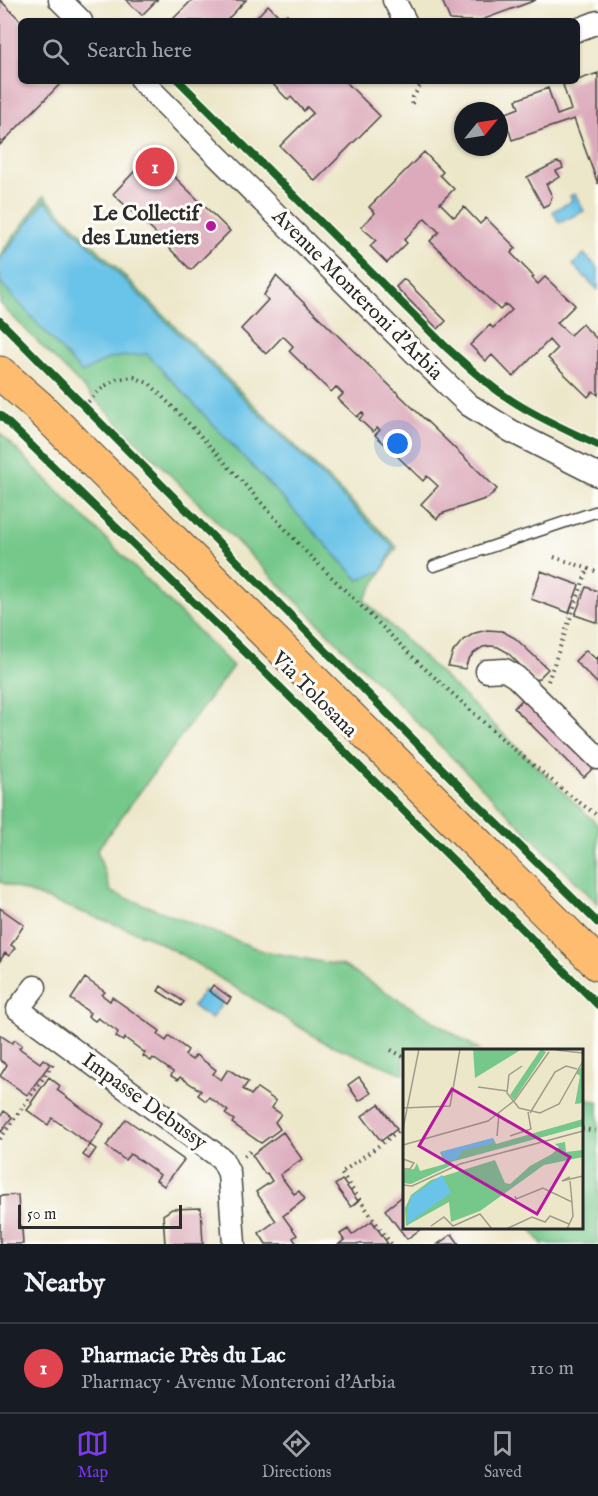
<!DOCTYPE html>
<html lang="en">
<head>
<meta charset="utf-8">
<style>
  :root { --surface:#171b24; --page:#242831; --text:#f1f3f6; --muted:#9ea1a6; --line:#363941; --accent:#7c3aed }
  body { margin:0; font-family:"IM FELL English",serif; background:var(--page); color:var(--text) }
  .compass { position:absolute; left:454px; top:102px; width:54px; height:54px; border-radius:50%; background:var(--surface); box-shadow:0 2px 4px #0004; rotate:60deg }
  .scale { position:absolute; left:18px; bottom:15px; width:164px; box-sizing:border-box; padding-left:6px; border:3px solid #2b2b2b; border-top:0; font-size:16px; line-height:21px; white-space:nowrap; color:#2b2b2b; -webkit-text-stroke:4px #fdfcf7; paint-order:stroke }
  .you { position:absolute; left:398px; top:444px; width:21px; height:21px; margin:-15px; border:4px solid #fff; border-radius:50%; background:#1a73e8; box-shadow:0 0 0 9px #1a73e833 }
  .badge { display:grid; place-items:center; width:39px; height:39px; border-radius:50%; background:var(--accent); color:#fff; font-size:20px; font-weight:700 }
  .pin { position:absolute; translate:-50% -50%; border:3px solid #fff; box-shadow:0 2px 6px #0006 }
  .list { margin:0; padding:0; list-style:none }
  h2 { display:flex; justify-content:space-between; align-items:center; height:78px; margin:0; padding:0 24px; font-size:26px }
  h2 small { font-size:20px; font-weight:400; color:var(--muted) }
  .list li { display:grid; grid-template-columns:39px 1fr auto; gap:18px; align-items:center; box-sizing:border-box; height:90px; padding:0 24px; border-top:2px solid var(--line) }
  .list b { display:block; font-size:22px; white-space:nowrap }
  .list p { margin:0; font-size:20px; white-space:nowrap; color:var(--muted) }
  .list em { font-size:20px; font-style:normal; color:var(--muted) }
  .icon { flex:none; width:33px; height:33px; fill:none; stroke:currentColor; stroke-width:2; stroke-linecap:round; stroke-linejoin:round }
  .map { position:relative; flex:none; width:598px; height:1244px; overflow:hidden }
  .search { position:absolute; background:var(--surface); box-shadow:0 2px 4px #0004; left:18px; right:18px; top:18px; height:66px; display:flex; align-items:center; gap:15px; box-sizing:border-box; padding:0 21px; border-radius:9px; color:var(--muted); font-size:22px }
  .sheet { height:168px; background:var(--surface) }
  nav { display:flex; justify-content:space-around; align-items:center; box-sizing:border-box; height:84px; border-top:2px solid var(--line); background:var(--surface); font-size:16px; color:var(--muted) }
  nav a { display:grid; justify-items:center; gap:3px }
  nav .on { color:var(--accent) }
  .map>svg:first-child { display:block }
  .green { fill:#75c78a; stroke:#50795a; stroke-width:1.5 }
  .water { fill:#6ac3e8; stroke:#4a778a; stroke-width:1.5 }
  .building { fill:#dcaabb }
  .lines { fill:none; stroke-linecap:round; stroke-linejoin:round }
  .lane-casing { stroke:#484743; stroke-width:13 }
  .street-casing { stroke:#484743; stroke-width:25 }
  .primary-casing { stroke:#484743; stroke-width:35 }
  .path { stroke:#484743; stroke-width:4; stroke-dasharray:1.5 4.5; stroke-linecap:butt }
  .lane { stroke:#fff; stroke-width:10 }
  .street { stroke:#fff; stroke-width:22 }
  .primary { stroke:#fdbc70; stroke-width:33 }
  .cycleway-casing { stroke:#fdfcf7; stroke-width:11 }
  .cycleway { stroke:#1b5e20; stroke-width:8 }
  .poi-dot { fill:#b5179e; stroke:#fdfcf7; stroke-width:2 }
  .labels { text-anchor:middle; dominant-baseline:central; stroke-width:6; stroke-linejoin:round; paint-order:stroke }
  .poi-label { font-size:21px; font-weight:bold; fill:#2b2b2b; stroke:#fdfcf7; text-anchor:end }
  .street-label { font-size:21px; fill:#2b2b2b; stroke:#fdfcf7 }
  .inset-road { fill:none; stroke:#9f9c8a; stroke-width:1.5 }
  .view { fill:#b5179e; fill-opacity:0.15; stroke:#b5179e; stroke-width:3 }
  .inset-edge { fill:none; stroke:#2b2b2b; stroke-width:3 }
</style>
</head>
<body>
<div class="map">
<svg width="598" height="1244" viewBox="0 0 598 1244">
  <rect width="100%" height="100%" fill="#fdfcf7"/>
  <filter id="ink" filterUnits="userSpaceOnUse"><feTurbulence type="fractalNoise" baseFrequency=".0167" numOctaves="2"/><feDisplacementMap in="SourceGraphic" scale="12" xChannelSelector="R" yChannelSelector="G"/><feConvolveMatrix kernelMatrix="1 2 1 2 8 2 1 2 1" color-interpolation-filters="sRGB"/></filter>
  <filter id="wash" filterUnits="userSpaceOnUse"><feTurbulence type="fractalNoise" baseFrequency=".008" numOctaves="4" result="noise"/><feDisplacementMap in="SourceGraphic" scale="24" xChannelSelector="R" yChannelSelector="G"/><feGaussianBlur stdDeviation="1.35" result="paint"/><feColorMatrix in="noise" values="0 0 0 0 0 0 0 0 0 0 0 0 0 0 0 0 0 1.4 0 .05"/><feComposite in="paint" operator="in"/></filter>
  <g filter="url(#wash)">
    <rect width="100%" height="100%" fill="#ede7ca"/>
    <path class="green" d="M44,196L397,547L364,600L598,825V904L0,304V255Z
      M0,433L233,666L97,850L111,892L263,951L344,966L480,1050H404V1074L324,1042L182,955L149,937L0,882Z
      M582,1098L598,1102V1244H542L530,1228H582Z"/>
    <path class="water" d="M575,194L584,211L559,223L553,211L572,201L570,196Z
      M45,201L393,547L382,571L359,580L147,354L110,358L82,373L0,282V259Z
      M584,254L598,268V290L573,265Z
      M204,990L223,1002L211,1019L193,1006Z"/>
    <g id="blocks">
      <path class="building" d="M0,0L21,21V81H63L0,145Z
        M126,0H157L142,15Z
        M192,0H246L226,21H171Z
        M442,0H536L479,21H466L450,20Z
        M268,5L282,19L287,14L294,21H253Z
        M598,73V184L574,119L512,140L504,114L519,108L516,100L548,88L557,115L571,110L563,85Z
        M270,81H345L380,116L315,181L280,146L313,113L307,107L304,111L291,97L288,100Z
        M424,152L443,172L440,175L454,189L440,203L454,217L464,207L480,224L486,218L516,248L511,253L534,277L532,278L538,284L545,277L575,305L557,323L570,335L582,324L598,340V395L593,391L588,397L548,358L557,349L549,340L513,377L492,355L486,361L470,345L490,325L493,328L512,310L506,304L500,310L430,241L439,232L425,218L404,240L407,243L387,263L370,246L376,240L361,227L375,213L369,207Z
        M151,154L230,231L191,270L163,242L164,241L113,194Z
        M557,162L561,163L563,168L556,171L560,177L546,184L552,196L549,204L543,207L527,177Z
        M276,276L497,489L488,498L441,514L437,519L421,504L438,486L427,476L423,481L394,453L399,448L391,442L387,446L375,435L380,430L377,428L373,432L359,419L364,415L362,412L357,417L338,399L343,394L336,387L331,392L289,351L293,346L283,336L266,354L241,329L268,300L264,295Z
        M404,279L446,321L438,329L396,287Z
        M541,571L579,585L569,613L531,599Z
        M586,587L598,591V623L575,615Z
        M487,630L502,631L515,638L548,669L536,681L507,652L498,647L491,646L483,647L474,653L468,660L465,669L448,666L453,652L463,640L475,633Z
        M586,650L596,659L598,657V684L575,661Z
        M526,696L596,765L584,777L514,708Z
        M0,908L24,925L11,945L15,948L9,956L5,953L0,961Z
        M85,978L105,992L102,995L110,1001L112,997L160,1031L158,1035L166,1041L169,1036L188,1050L185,1055L192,1060L196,1055L216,1070L213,1074L221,1080L228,1069L248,1082L243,1089L251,1095L257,1088L276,1101L272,1108L281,1114L275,1122L280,1129L261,1143L232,1123L234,1120L225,1114L228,1111L209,1097L206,1101L198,1095L201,1091L180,1077L178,1080L171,1076L173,1072L153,1058L151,1061L143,1056L145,1053L125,1038L123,1041L116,1037L118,1032L98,1018L95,1021L88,1016L90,1013L71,999Z
        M213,985L231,998L227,1004L209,991Z
        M161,986L184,1002L181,1006L158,991Z
        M0,1035L12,1043L15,1040L22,1045L19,1048L40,1063L43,1059L50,1064L27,1095L0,1076L7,1065L0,1060Z
        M49,1077L60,1086L57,1090L104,1124L90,1145L52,1118L48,1125L27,1110L32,1104L31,1103Z
        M359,1077L371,1093L359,1101L348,1085Z
        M379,1104L397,1129L381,1141L362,1116Z
        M4,1111L12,1117L1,1132L0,1131V1117Z
        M126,1119L184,1160L164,1186L156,1180L160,1175L140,1160L130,1154L125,1160L106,1146Z
        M283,1132L302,1159L280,1175L294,1194L299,1191L305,1199L283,1216L297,1235L293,1238L297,1244H266L259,1233L276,1221L256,1192L272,1181L267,1173L265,1174L252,1155Z
        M90,1145L96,1149L89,1159L83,1155Z
        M342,1180L358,1201L351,1207L335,1185Z
        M18,1195L20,1229H22L23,1244H0V1196Z
        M404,1195V1228H422L407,1239L385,1210Z
        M201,1208L203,1244H165L163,1215L172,1209Z
        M372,1221L388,1244H339L344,1240L340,1234L348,1229L352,1235Z
        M452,1234L459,1244H438Z"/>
    </g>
  </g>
  <g filter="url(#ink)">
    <use href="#blocks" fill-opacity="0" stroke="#484743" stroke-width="1.5"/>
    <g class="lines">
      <g class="lane-casing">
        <path id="lane" d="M434,566L598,511"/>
      </g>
      <g class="street-casing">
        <path id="street" d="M60,0L81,21
          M394,0L405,21
          M577,30L598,22
          M142,81L418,356L469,405L511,431L598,475
          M487,671L505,670L516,677L598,758
          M35,987L18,1009L222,1159L229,1173L234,1244"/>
      </g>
      <g class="primary-casing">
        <path id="primary" d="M0,373L38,406L598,964"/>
      </g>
      <path class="path" d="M412,104L413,97L423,81
        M84,406L103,387L117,379L134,377L150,384L197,432L306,552L421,665L502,739L568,794L598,816
        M554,557L598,572
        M548,681L588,568
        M391,1050L404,1057
        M582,1129L598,1131
        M0,1139L54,1063
        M244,1156L253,1149
        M391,1244L341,1173L403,1128"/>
      <use href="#lane" class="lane"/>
      <use href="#street" class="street"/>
      <use href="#primary" class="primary"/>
      <g class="cycleway-casing">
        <path id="cycleway" d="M179,81L446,347C467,366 488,385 511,400C538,418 569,431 598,445
          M0,321L467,794L598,923
          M0,415L247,654L598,1005"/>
      </g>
      <use href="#cycleway" class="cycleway"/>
    </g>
  </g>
  <circle class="poi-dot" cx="211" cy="226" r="6"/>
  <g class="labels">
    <g class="poi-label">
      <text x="199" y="214">Le Collectif<tspan x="199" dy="24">des Lunetiers</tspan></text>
    </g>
    <g class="street-label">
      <text transform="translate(357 295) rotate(45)">Avenue Monteroni d'Arbia</text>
      <text transform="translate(314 695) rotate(45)">Via Tolosana</text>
      <text transform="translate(144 1102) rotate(36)">Impasse Debussy</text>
    </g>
  </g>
  <g transform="translate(403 1049)">
    <rect width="180" height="180" fill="#ede7ca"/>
    <path d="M70,0H119L72,29ZM138,0L143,3L111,51L107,46ZM180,16V54L172,55L177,27L173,24ZM180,70V77L48,113L49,116L8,135L0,134V121L11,120L14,114L17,122L42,115L37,103L90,89L93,95ZM162,93L163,103L180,101V108L141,116L77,162L48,173L46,153L3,177L2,159L8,146L28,131L92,111L102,134L107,135L127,117L149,105L156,98L152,95Z" fill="#75c78a"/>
    <path d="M90,89L91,94L58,102L56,109L43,112L38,103ZM39,126L48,144L4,175V160L9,147Z" fill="#6ac3e8"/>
    <path class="inset-road" d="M153,1L180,4M119,17L106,26L104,44L116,59L137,64L156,55L180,12M75,38L104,42M0,59L47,57L57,0M127,64L152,23L163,17L174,20M0,80L16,0M94,87L96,65M107,87L128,80L125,63M0,96L85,72L112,51L146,3M0,110L11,114L7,120H0M167,128L159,132L180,127M167,132L169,153M0,136L9,137L57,115L180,82M112,147L113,150L140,139L169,153L170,167L164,180M28,177L41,168L50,177L77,165L89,180M103,180L129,168L142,173L147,167L166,175"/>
    <path class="view" d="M49,40L167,108L134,165L16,97Z"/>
    <rect width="180" height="180" class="inset-edge"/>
  </g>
</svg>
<svg class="compass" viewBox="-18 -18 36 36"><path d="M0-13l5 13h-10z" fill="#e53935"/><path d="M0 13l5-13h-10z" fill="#9ea1a6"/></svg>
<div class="scale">50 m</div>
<div class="you"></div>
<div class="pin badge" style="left:155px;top:167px;background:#e0444e">1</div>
<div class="search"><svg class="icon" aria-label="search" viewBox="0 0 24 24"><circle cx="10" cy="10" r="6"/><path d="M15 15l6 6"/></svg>Search here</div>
</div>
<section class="sheet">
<h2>Nearby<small></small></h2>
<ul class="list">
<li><span class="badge" style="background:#e0444e">1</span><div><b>Pharmacie Près du Lac</b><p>Pharmacy · Avenue Monteroni d'Arbia</p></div><em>110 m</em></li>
</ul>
</section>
<nav>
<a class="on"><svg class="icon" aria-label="map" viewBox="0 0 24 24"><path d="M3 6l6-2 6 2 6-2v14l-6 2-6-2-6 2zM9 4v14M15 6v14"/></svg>Map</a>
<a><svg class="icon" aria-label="directions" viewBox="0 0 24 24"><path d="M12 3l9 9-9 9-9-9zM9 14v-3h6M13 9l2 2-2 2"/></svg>Directions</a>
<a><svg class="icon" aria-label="saved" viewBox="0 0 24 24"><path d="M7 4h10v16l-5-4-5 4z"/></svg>Saved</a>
</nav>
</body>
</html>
